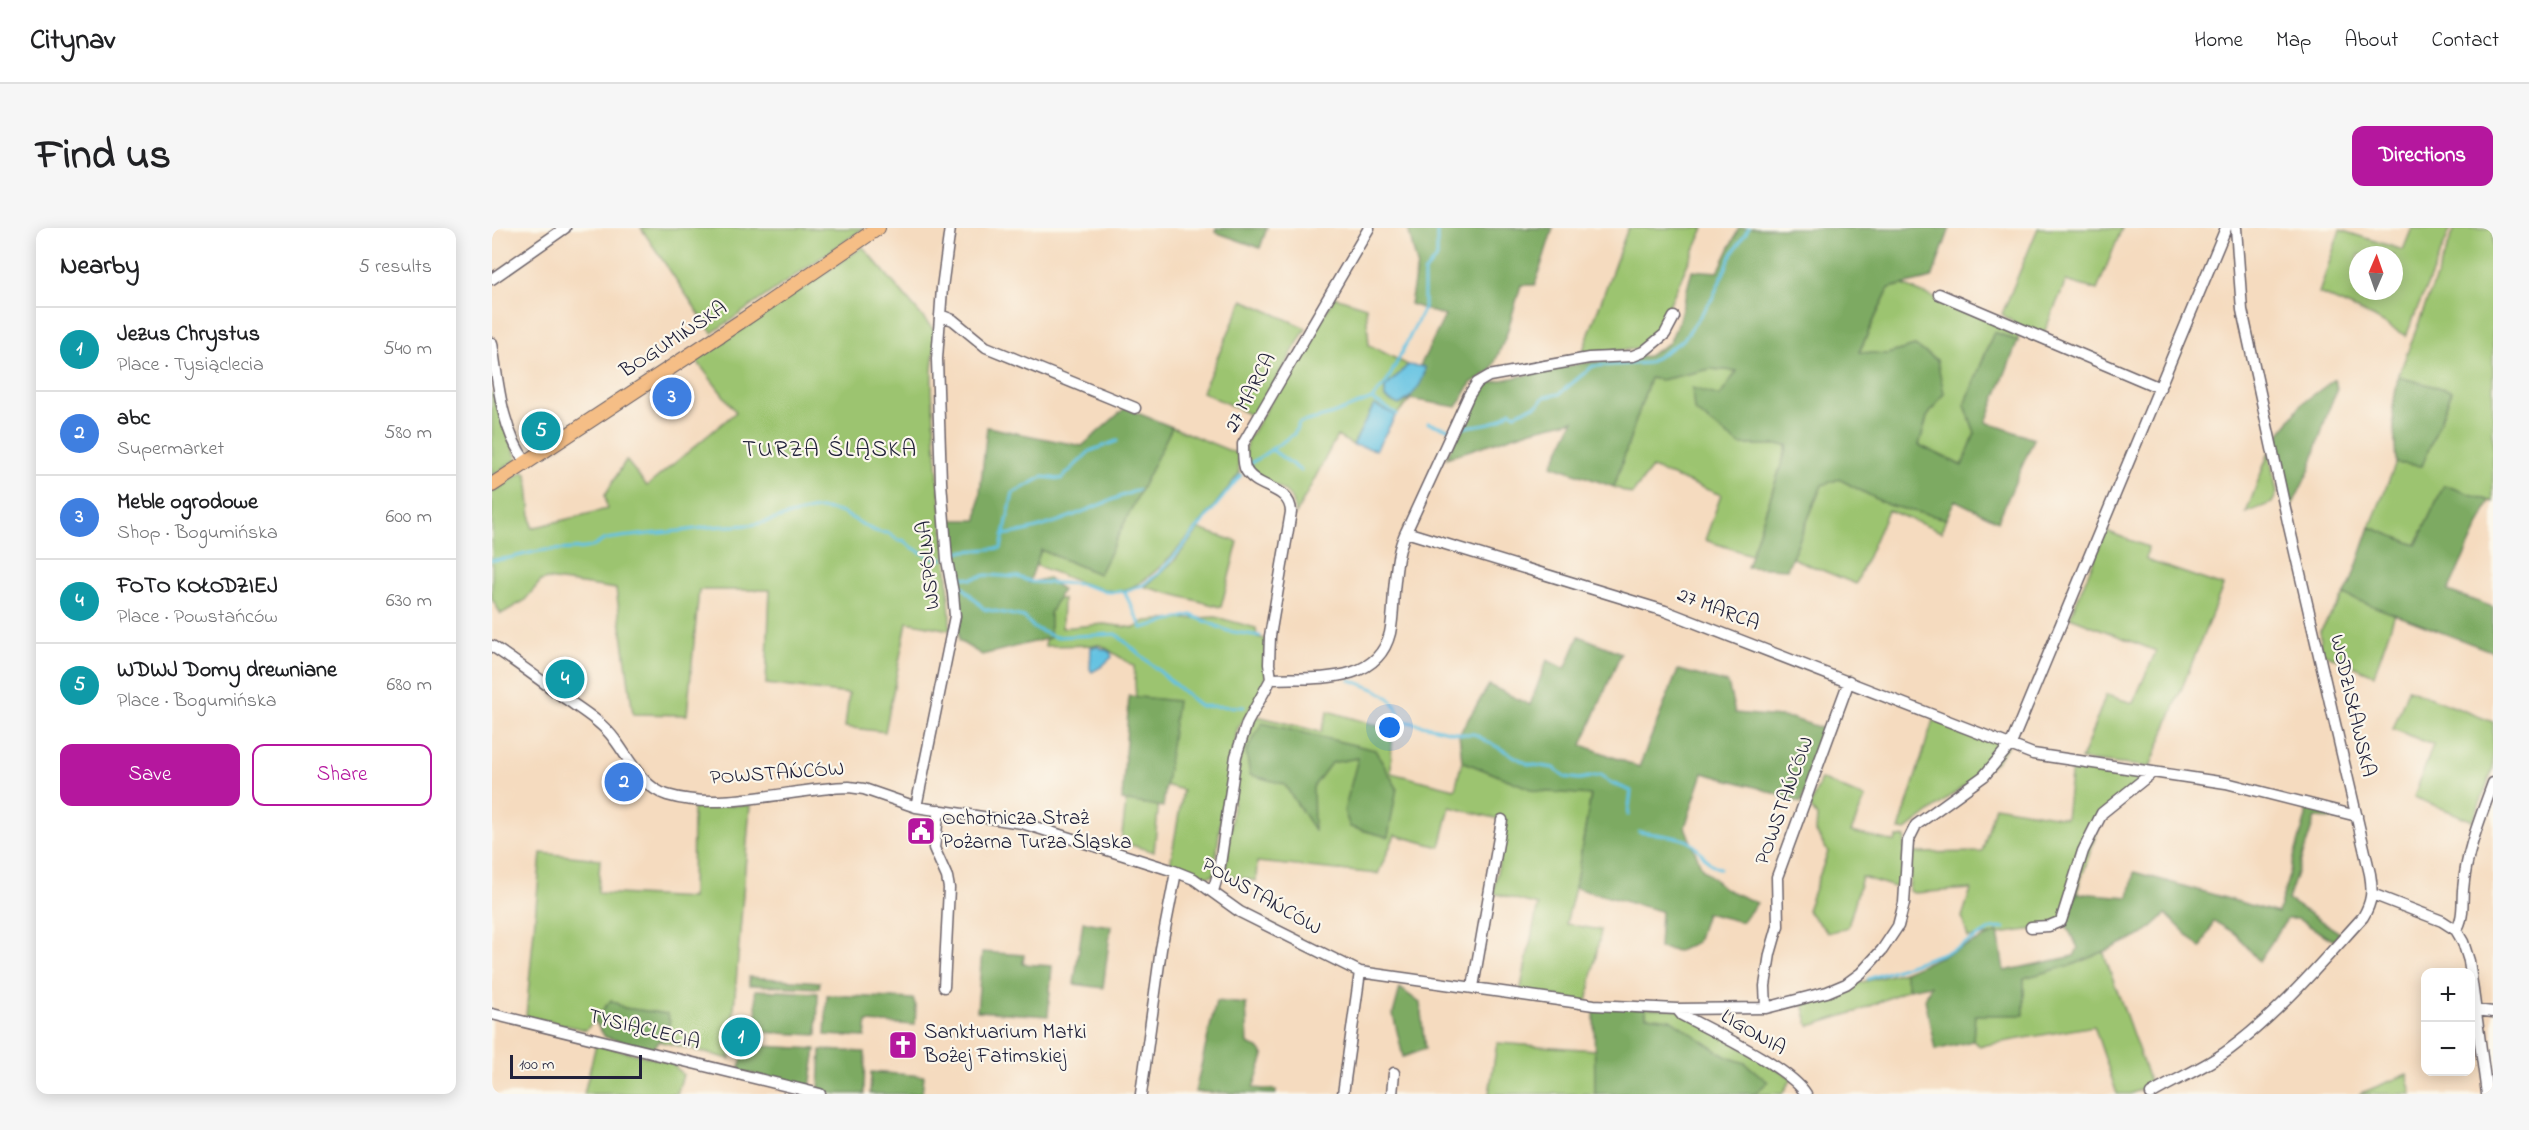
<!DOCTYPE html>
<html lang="en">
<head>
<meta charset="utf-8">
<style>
  :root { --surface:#fff; --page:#f6f6f6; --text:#202124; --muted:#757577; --line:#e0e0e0; --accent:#b5179e }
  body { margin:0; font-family:"Indie Flower",sans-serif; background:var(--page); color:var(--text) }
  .controls { position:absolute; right:18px; bottom:18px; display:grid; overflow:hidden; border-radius:12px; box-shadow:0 3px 15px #0003 }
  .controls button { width:54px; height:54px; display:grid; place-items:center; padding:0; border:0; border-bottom:2px solid var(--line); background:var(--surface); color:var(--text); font:30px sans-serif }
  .compass { position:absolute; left:1857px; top:18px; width:54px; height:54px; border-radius:50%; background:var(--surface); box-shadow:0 3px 15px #0003; rotate:2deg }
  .scale { position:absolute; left:18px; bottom:15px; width:132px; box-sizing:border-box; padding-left:6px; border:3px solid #22223b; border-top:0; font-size:16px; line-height:21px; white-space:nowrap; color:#22223b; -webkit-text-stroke:4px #fbf7ec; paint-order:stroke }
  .you { position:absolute; left:898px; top:500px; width:21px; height:21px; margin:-15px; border:4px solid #fff; border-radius:50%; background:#1a73e8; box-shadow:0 0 0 9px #1a73e833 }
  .badge { display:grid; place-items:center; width:39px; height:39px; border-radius:50%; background:var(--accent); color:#fff; font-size:20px; font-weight:700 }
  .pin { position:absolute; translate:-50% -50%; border:3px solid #fff; box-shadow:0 2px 6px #0006 }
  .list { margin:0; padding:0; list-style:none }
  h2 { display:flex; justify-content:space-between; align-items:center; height:78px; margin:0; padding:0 24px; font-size:26px }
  h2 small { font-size:20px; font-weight:400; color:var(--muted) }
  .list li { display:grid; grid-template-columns:39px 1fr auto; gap:18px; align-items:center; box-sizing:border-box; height:84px; padding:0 24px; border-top:2px solid var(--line) }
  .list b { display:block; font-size:22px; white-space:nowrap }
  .list p { margin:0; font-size:20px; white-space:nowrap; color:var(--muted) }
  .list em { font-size:20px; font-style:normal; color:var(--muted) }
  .actions { display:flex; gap:12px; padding:18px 24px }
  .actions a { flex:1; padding:14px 0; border:2px solid var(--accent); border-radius:12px; text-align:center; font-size:21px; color:var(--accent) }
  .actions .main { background:var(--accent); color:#fff }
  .map { position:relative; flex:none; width:2001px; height:866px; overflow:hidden; border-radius:12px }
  header { display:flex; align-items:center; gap:36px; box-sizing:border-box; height:84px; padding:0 30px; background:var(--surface); border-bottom:2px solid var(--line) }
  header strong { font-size:28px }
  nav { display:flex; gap:33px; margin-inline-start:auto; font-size:21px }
  .intro { display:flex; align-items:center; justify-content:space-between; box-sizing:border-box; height:144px; padding:0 36px }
  h1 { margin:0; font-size:42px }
  .button { padding:15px 27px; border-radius:12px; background:var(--accent); color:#fff; font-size:21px; font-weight:700 }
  main { display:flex; gap:36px; padding:0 36px }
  aside { flex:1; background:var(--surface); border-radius:12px; box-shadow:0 3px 15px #0003 }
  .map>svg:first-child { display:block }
  .green { fill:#9cc470; stroke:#5f7356; stroke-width:1.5; fill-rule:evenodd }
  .forest { fill:#7daa62; stroke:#50664e; stroke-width:1.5 }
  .water { fill:#64c2e2; stroke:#43728e; stroke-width:1.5 }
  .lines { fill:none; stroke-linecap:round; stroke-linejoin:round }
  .stream { stroke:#64c2e2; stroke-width:3 }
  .minor-casing { stroke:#6c6369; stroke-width:13 }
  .major-casing { stroke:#6c6369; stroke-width:16 }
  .minor { stroke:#fff; stroke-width:10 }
  .major { stroke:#f5be86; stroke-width:14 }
  .labels { text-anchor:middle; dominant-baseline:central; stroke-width:4.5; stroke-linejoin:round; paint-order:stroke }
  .street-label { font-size:21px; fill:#22223b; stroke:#fbf7ec }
  .poi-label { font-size:21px; fill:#22223b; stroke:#fbf7ec; text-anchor:start }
  .quarter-label { font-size:24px; letter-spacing:1.5px; fill:#22223b; stroke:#fbf7ec }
</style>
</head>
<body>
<header>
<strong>Citynav</strong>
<nav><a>Home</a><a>Map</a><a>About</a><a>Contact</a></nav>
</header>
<div class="intro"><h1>Find us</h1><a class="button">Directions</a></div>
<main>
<aside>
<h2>Nearby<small>5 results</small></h2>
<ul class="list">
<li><span class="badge" style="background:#0f9aa8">1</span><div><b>Jezus Chrystus</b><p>Place · Tysiąclecia</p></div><em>540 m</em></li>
<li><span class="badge" style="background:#3f7fe0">2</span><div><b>abc</b><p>Supermarket</p></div><em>580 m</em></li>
<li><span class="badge" style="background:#3f7fe0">3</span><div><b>Meble ogrodowe</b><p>Shop · Bogumińska</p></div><em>600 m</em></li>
<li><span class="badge" style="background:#0f9aa8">4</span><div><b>FOTO KOŁODZIEJ</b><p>Place · Powstańców</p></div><em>630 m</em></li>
<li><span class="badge" style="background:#0f9aa8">5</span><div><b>WDWJ Domy drewniane</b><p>Place · Bogumińska</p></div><em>680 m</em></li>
</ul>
<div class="actions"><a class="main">Save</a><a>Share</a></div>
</aside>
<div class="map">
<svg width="2001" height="866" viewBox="0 0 2001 866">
  <rect width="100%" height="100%" fill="#fbf7ec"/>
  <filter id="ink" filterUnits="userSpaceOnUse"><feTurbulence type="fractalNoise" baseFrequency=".0167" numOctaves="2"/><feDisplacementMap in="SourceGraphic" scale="12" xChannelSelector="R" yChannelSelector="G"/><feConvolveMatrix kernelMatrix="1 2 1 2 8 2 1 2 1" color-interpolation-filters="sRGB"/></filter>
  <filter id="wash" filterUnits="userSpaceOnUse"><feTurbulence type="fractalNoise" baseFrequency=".008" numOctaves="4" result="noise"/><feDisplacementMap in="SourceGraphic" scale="24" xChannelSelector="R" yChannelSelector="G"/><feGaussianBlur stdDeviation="1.35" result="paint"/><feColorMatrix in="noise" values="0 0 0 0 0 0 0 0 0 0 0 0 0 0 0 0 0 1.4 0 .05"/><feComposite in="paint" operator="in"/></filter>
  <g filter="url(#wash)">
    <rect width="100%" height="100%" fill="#f5dbbf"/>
    <path class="green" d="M149,0H372L220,105Z
      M1136,0H1212L1163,108L1146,121L1090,125Z
      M1546,0H1630L1605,62L1574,53L1551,107L1526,98L1510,86Z
      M1920,0H1959L1914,108L1881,89L1827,65L1848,2L1911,22ZM1866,27H1902V63H1866Z
      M1963,0H2001V274L1952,257L1924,317L1878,299L1904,235L1930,238L1960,163L1906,149Z
      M371,19L446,107C437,138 440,161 442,193C445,263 458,333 458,402L415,394L393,504L353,499L357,466L274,456L278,362H207L195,487L141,486L124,361L55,351L49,353L32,373L9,386L0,371V265L31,244L35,246L40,300L115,281L113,267L134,232L155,258L244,184L204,132Z
      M1411,57L1526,104V113L1502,104L1473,177L1483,205L1471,238L1427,217L1435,189L1452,165L1423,118L1395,126L1367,125L1397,60Z
      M843,69L874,79L877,117L916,137L893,160V170L907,177L919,171L904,187L882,177L861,217L845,208L804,286C802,279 800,268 794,264C773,248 747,247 755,213Z
      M751,72L814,100L763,189L710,164Z
      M1218,141L1245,143L1228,168L1248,217L1296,216L1259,327L1213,312L1229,267L1160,240L1140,266L1122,259L1158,150L1169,152Z
      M0,165H2L25,231L0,248Z
      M680,199L746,226L747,246C724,274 660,367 622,363C596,360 568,346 543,337L549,322L607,346Z
      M1777,224L1785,265L1780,275L1754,285Z
      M1347,251L1396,277L1454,291L1449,304L1396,282L1364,356L1300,330L1330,257Z
      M707,301L746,314L729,379L653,359L682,333Z
      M1614,303L1656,319L1654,332L1731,358L1658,539L1589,532L1614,467L1641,475L1664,423L1578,389Z
      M1852,367L1903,386L1882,447L1830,425L1828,403Z
      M557,371H571L570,400L612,396L643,400L653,393L724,389L764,400L765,409L773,411L774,447L769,464L745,502L735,573H731L722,647L709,649L678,637L691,562L669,556L644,472L642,438L609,417L553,418Z
      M1916,461L2001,494V541L1981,593L1922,569L1941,517L1901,501Z
      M836,483L900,502L899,545L963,561L970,533L1044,563L1099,566L1083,660L1074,696L1109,702L1095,774L1028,764L1046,677L1001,665L1015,593L958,579L948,619L903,607L886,646L765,634L764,653L733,647L745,544L750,521L765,488L829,504Z
      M1441,492L1516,517L1505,533L1414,602H1407Z
      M1580,538L1658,548L1609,591L1574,697L1476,710L1470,689L1479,661L1422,665L1417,663L1420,625L1490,624L1503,578L1574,590Z
      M1329,551L1373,570L1359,604L1403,614L1405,609H1413L1409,661L1370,649L1356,699L1336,705L1315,682L1336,624L1324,604L1325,588L1318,579Z
      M635,567L667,572L662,624L629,614Z
      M258,577L238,831L167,813L175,804V786L132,780L120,773L94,802L34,788L49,625L108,631L106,665L200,670L201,578Z
      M1611,723L1659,857L1638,866H1625L1602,798L1488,818L1481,813L1482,787L1532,750L1583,736Z
      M1412,744L1417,761L1367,783L1317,798L1311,776L1355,762L1366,755Z
      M1154,780L1185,781L1300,850L1290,866H1154Z
      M1005,815L1103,822V866H997Z
      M104,816L180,835L191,847L185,866H92Z
      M1915,846L1920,866H1867Z"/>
    <path class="forest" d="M724,0H775L768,20L723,4Z
      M916,0H1061L1043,57H1029L1014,108L999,143L979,155L965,179L917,171L933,145V139L928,138L953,88L918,76L925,37Z
      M1247,0H1458L1440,50L1397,60L1367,124L1395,126L1423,118L1445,132L1452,165L1435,189L1427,217L1470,238L1483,205L1473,177L1502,104L1526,113L1494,194L1542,211L1506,293L1463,272L1454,291L1396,277L1347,251L1330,257L1295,341L1255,339L1296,217H1248L1202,182L1200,160L1228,168L1245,143L1218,141L1169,152L1158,150L1122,259L1060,237L1082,192L1040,202L954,230L985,166L996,155L1091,135L1156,128L1177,115L1187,93L1200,42L1226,44Z
      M1906,149L1960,163L1930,238L1904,235L1901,179Z
      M1843,151L1845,161L1835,186L1818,241L1798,282L1783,213L1809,176Z
      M633,180L680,199L607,346L549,322L537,355L556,350L570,362L558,385V410L490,427L467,413L457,292H485L495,199L590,218Z
      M1952,257L1998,273L1956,363L2001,379V424L1852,367L1858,357L1878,299L1924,317Z
      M1087,408L1129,425L1090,517L1147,539L1186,442L1236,455L1243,485L1299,490L1335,502L1309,575L1267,560L1211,545L1193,599L1210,640L1233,661L1265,675L1250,694L1214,685L1205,714L1186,723L1167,720L1169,683L1083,660L1099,567L1044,563L970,533L967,506L997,457L1038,477L1055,432L1073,441Z
      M637,468L685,473L671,579L630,572Z
      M770,495L883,522L905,560L896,609L858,599L852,583L866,530L839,535L821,559L822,602L792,556L758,547L754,524Z
      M1814,579L1849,588L1850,592L1823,590L1796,672L1848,705L1842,713L1806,691H1795L1767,733L1744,706L1722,693L1709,720L1674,686L1652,706L1583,736L1532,750V787H1483L1481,813L1443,822L1433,771L1439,757L1417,761L1412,744L1506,704L1512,743L1582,728L1586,720L1574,697L1585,665L1637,669L1642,644L1786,685L1814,588Z
      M591,694L619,698L611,760L582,756Z
      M490,724L532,727L531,736L560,738L556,788L485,783Z
      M257,749L328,754L327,760L257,757Z
      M908,760L928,775L933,821L911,829L901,786Z
      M263,762L326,765L325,807L266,804Z
      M335,767L421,771L424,778L423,797L375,794L373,809L333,807Z
      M119,772L132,780L175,786L178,793L175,804L160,821L113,809L102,792Z
      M724,773L754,776L756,816L766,820L772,828L761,860L784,862V866L703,864Z
      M1102,777L1154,780V788L1178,791L1235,829L1253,835L1276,854L1262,866H1103Z
      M253,817L324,821L318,859L247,843Z
      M329,822L373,824L372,866H345L327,862Z
      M379,844L432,848L430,866H378Z"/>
    <path class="water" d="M916,137L933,139C933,155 919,170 907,177L893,170V160Z
      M882,177L904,187L884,222L861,217Z
      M599,419H606L618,424L620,429L609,439L600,444L598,441Z"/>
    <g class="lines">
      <path class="stream" d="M881,172L905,186
        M936,195L957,201
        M965,201C984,195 1003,200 1018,183L1023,186L1047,176L1052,169L1067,166L1101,138L1156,135L1191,112L1220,71L1240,26L1257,0
        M625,213L598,223L569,251L551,249L521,265L509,320L461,324L468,356L492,381L532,389L542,400L563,409L624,406L708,478L752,479
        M779,221L809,243
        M758,236L802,206L807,195L838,187L880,171L895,154L932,80V45L945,29V4L948,0
        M511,307C559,301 600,278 646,262
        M0,332C18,332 36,324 54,322C69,321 84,322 99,319C105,318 109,312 115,311C147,306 179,305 210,300C227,297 246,299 264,296C285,292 305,283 326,281C358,279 374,307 397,305L407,313L411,312C420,321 438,330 451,331
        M465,348L479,351L494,347L526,349L540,354L589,356L616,364L634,363L651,357L667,345L687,323L749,247
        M632,363L650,400L699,387L736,403L768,408
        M858,452C871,457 894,463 902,476C907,482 905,489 912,493L970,506H982L1036,536L1062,540L1073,549L1087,551L1109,547L1117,554L1139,563L1136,587
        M1147,604C1157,605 1188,609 1196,613C1209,619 1214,638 1228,640
        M1376,751L1463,721L1500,701L1512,700"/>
    </g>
  </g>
  <g filter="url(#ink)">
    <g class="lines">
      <g class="minor-casing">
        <path id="minor" d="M0,51L73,0
          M1447,66L1668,160
          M448,87L461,92L494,119L643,180
          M0,115C6,154 9,201 34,234
          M914,304L977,167L985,155L997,148L1097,130L1141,128L1151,124L1173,106L1182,89
          M0,418C26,435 50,453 74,471C91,483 111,495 123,512C138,532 150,559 175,567C231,584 300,560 357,559L372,561L424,579L530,595L682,643L702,651L748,684L868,744L1102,777L1185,781L1274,780L1335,764L1354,756L1369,745L1390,722L1406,698L1412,675L1416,613L1424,597L1492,548L1519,516L1734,0
          M779,451C822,449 885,458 898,405C901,391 901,377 902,363C904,343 905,323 914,304L1173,383L1541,526L1734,555L1865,588
          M424,579L463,388L461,365L455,332L449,254L445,131L450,60L458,0
          M447,582L442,620L455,649L457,660L452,759
          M721,663L727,643L744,528L755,495L779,451L777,436L778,408L799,284C798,257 763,262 753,240C751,233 751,223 751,216L877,0
          M1880,666L1950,693L1964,702
          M1539,699L1557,698L1569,693L1591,623L1610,585L1661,544
          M981,759L1010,592
          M1274,780L1273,758L1278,726L1286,698L1285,649L1357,453
          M1185,781L1190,787C1220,803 1297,839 1314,866
          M1983,782L2001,784
          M0,786L328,866
          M649,866L669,721L684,644
          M851,866L868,744
          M900,866L902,845
          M1659,866C1685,850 1713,840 1738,821C1788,784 1829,735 1871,689C1880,674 1881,663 1878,646L1796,294L1750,82L1744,0
          M1995,866L1977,733L1971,714L1964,702C1972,691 1970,676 1971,662C1974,624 1988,591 2001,555"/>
      </g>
      <g class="major-casing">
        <path id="major" d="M0,257L254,90L386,0"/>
      </g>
      <use href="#minor" class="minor"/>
      <use href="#major" class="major"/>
    </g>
  </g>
  <defs>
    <g id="civic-square" transform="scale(1.5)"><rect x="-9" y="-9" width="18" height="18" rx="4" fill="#b5179e" stroke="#fbf7ec"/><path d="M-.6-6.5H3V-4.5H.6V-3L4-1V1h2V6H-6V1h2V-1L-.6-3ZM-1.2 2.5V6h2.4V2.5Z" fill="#fff"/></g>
    <g id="church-square" transform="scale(1.5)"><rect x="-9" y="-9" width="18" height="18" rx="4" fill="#b5179e" stroke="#fbf7ec"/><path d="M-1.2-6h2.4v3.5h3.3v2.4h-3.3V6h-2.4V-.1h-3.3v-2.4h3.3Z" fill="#fff"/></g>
  </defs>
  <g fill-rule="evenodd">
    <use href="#civic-square" x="429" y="603"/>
    <use href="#church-square" x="411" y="817"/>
  </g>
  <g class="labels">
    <g class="street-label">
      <text transform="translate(182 112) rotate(-33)">BOGUMIŃSKA</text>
      <text transform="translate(759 165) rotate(-62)">27 MARCA</text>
      <text transform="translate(437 337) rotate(-96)">WSPÓLNA</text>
      <text transform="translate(1226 382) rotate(21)">27 MARCA</text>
      <text transform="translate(1860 478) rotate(77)">WODZISŁAWSKA</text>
      <text transform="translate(285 546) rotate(-4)">POWSTAŃCÓW</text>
      <text transform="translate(1293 573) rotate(-70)">POWSTAŃCÓW</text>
      <text transform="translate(769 669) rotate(30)">POWSTAŃCÓW</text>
      <text transform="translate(152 802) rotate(14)">TYSIĄCLECIA</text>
      <text transform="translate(1261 805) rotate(30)">LIGONIA</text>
    </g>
    <g class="poi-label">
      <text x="450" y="591">Ochotnicza Straż<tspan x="450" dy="24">Pożarna Turza Śląska</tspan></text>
      <text x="432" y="805">Sanktuarium Matki<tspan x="432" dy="24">Bożej Fatimskiej</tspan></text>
    </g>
    <g class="quarter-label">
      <text x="338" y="222">TURZA ŚLĄSKA</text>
    </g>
  </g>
</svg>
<div class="controls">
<button>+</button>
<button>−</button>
</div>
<svg class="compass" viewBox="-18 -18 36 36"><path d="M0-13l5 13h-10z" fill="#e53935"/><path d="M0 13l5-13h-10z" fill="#757577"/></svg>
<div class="scale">100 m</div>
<div class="you"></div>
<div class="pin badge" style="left:249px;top:809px;background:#0f9aa8">1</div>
<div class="pin badge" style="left:132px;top:554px;background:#3f7fe0">2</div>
<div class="pin badge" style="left:180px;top:169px;background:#3f7fe0">3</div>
<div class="pin badge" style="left:73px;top:451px;background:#0f9aa8">4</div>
<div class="pin badge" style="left:49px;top:203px;background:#0f9aa8">5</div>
</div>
</main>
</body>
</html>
